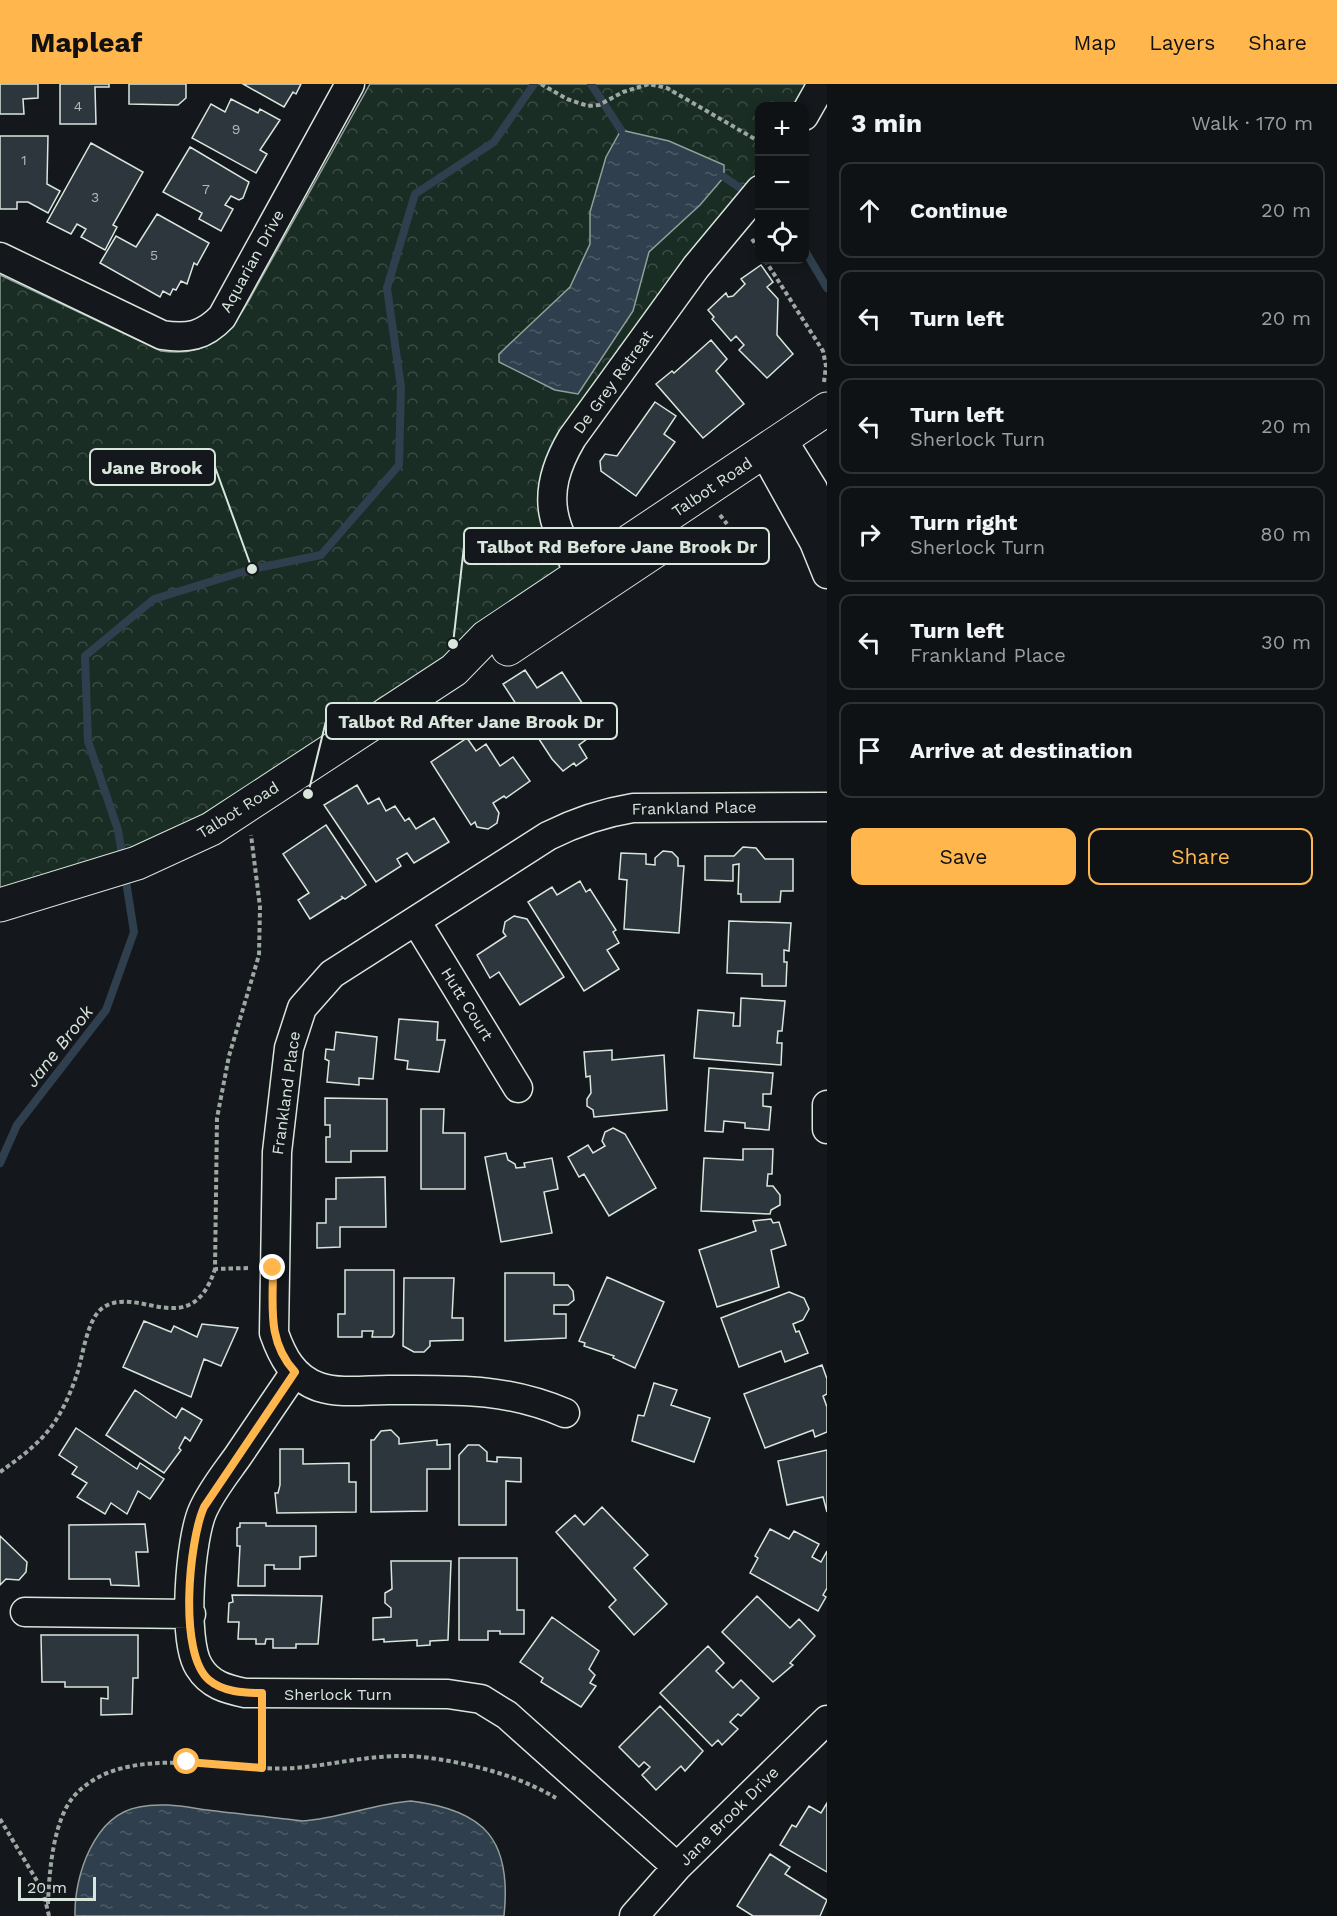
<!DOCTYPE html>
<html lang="en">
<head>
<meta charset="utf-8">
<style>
  :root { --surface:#0f1215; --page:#1d2022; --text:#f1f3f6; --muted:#9b9ea0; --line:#2f3234; --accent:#ffb74d }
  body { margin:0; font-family:"Work Sans",sans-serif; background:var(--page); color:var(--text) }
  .controls { position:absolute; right:18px; top:18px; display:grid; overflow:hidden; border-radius:12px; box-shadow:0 3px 9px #0003 }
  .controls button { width:54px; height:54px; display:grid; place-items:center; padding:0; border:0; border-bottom:2px solid var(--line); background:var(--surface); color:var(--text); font:30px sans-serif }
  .scale { position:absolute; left:18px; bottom:15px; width:78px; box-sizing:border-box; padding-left:6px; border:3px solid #d8e6dc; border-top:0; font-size:16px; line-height:21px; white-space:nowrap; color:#d8e6dc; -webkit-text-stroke:4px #14181c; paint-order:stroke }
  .stop { position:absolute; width:18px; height:18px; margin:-14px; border:4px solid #ffb74d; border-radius:50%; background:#fff }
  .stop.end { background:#ffb74d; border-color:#fff; box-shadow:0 2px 6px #0008 }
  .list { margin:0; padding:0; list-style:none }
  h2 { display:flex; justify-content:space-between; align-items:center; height:78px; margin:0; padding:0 24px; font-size:26px }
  h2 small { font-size:20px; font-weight:400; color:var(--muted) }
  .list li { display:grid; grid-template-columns:39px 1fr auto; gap:18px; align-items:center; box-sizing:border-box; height:96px; margin:0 12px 12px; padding:0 12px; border:2px solid var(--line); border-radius:12px }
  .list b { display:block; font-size:22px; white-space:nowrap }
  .list p { margin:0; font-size:20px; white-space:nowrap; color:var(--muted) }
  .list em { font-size:20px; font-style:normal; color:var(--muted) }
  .actions { display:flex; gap:12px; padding:18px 24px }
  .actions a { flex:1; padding:14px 0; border:2px solid var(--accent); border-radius:12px; text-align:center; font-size:21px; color:var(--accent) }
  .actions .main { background:var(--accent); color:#111 }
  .icon { flex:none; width:33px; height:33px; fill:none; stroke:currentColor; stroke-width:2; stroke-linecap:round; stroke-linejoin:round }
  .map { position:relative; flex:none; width:827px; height:1832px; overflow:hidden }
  header { display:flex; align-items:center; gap:36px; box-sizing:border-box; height:84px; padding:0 30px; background:var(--accent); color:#111 }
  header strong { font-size:28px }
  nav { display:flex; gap:33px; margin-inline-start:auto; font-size:21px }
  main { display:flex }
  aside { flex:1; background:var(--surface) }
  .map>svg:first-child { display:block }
  .park { fill:url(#park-crowns); stroke:#939e99; stroke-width:1.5 }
  .water { fill:url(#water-ripples); stroke:#939e99; stroke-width:1.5 }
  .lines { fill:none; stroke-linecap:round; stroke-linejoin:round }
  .stream { stroke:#2f3f4d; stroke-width:8 }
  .building { fill:#2c363c; stroke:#d8e6dc; stroke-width:1.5 }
  .minor-casing { stroke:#d8e6dc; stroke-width:31 }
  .major-casing { stroke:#d8e6dc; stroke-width:35 }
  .path { stroke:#9da8a2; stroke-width:4; stroke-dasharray:4.5 3; stroke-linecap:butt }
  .minor { stroke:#14181c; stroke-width:28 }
  .major { stroke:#14181c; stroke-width:33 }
  .route { stroke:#ffb74d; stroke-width:8 }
  .labels { text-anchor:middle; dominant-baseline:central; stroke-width:4.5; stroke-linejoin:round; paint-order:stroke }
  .number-label { font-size:14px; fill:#adbab4 }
  .street-label { font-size:16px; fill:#d8e6dc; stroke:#14181c }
  .water-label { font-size:18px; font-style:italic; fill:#d8e6dc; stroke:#14181c }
  .leader { fill:none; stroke:#d8e6dc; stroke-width:2 }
  .callout-dot { fill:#d8e6dc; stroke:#14181c; stroke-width:2 }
  .callout { fill:#14181c; stroke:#d8e6dc; stroke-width:2 }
  .callout-label { font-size:18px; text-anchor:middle; font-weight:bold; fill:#d8e6dc }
</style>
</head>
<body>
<header>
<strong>Mapleaf</strong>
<nav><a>Map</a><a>Layers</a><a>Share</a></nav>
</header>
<main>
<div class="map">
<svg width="827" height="1832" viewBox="0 0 827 1832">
  <defs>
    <pattern id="park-crowns" width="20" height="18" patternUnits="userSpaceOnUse" patternTransform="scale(1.5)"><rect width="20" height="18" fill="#1a2d24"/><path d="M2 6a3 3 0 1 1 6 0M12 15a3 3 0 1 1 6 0" fill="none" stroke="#3b4b43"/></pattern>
    <pattern id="water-ripples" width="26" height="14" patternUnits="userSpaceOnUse" patternTransform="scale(1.5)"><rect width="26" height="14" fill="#2f3f4d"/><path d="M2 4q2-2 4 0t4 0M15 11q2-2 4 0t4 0" fill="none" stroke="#4c5b66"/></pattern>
  </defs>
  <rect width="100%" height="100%" fill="#14181c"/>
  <path class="park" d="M370,0H822L804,22H760L759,106L553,395L581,490L281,700L0,821V191L161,267C206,273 227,254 248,218Z"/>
  <path class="water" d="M621,46L669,57L724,81V93L700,121L649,168L633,227L578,310L555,306L499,278V270L570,203L590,160V128L606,73Z
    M411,1717C485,1726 512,1756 504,1832H75C74,1792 94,1731 139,1723C162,1718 185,1723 207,1726C239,1730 271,1733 303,1737C340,1734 374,1720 411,1717Z"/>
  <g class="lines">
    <path class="stream" d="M591,0L621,46
      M724,93L749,110
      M804,165L827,204
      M123,776L118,746L88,657L85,572L154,515L252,485L321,471L399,381L401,303L387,204L415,110L494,58L534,0
      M0,1079L17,1041L106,926L134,848L125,791"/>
  </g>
  <path class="building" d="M0,0H38V14L23,15L24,30H0Z
    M60,0H109V3H95L96,40H60Z
    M129,0H186V14L178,21L129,20Z
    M243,0H301L296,10L293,8L284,23Z
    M231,15L258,29L260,25L280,36L260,66L267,70L256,89L192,54L211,20L225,28Z
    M0,52H48L47,100L60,107L48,129L28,118H17V125H0Z
    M91,59L143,88L113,141L117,143L105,166L81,153L86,145L77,140L71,150L47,138Z
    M190,63L249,98L243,114L239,116L231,112L225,121L233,125L221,147L199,135L202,129L163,108Z
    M157,130L209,159L197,181L194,179L187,200L181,197L176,206L173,205L170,211L163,207L160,213L100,179L116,152L136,163Z
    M761,181L773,198L767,203L778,215L777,251L793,270L767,294L739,266L744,261L736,252L731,257L712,235L714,233L708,226L726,209L728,213L733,212L745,200L741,195Z
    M711,256L727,275L716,287L744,320L703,354L656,300L672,287L674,289Z
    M655,318L676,332L664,350L675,358L636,412L601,387L600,377L605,370L617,372Z
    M525,586L537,604L562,588L586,625L594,621L607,640L579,661L587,674L576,682L574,679L563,687L552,675L503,600Z
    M467,654L476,667L486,660L500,682L513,673L530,697L506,714L504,712L493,719L499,729L497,739L488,745L477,743L475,738L471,741L431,678Z
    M357,701L368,720L379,714L386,727L395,722L405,737L409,734L416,745L434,734L449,758L414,779L407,769L397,775L401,782L376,798L324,721Z
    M326,741L366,801L345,815L341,812L343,814L310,835L298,816L309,809L283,770Z
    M743,763L756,764L765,775H793V807H781L780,818H741V810H738L739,780L733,781V797L705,796V772H734Z
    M663,767L672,768L678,774V782H684L679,849L624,845L627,796L619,795L621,769L646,770V780L655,781V774Z
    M580,797L586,808L590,805L616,846L613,848L619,859L607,866L619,885L584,907L528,818L552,803L557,811Z
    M514,832L527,835L564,893L520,921L499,888L490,894L477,871L506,852L503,848L505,838Z
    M729,837L791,839L789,867L784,866V878H787L786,902H762V890L727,889Z
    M741,914L785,917L782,947H778L777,959H782L781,981L694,974L698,926L734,929L733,942H740Z
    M399,935L438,938L437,956H445L439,988L407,985L408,977L395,975Z
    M336,948L377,953L373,995L359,994V1001L327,998L329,977L325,975L326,965L334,966Z
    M612,966V976L664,971L667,1026L594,1033L593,1026L587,1022V1015L591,1009L590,992L586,993L584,968Z
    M709,984L773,989L771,1010H763V1022L771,1023L769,1046L745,1044V1039L724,1037L723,1048L705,1047Z
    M325,1014L387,1015V1067H351V1078H326V1053H330V1041H325Z
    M421,1025H444L443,1049H465V1105H421Z
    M613,1044L625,1050L656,1104L609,1132L584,1090L579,1093L568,1073L588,1061L593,1069L605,1062L602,1057L605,1048Z
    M743,1065H773L772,1090H768L767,1102H773L780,1111V1121L771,1126L770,1130L701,1127L704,1074L743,1076Z
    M506,1069L508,1076L515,1080L516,1084L525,1083L524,1079L552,1074L558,1105L544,1108L552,1149L501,1158L485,1073Z
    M385,1093L386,1143H340V1163L317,1164V1139H326V1115H336V1094Z
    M771,1135L773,1139L779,1138L786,1161L771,1166L779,1203L717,1223L699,1166L756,1147L753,1137Z
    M345,1186H394V1250L392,1253H372L373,1247H362V1253H338V1230H345Z
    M505,1189H554V1201H568L573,1207L574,1216L568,1221H554V1230H566V1254L505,1257Z
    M607,1193L664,1218L635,1284L613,1274L614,1272L584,1262L585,1259L579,1257Z
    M404,1194H454L452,1234H463V1256L430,1257V1262L424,1268H414L403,1262Z
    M789,1208L804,1214L809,1225L803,1236L793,1240L796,1248L799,1247L808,1269L785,1278L781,1267L739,1283L721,1234Z
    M144,1237L171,1248L174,1242L197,1253L202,1240L238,1244L221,1282L204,1275L191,1313L123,1283Z
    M822,1281L827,1295V1310L823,1312L827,1323V1348L815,1353L813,1346L765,1364L744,1310Z
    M654,1299L677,1306L671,1321L710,1334L694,1378L632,1357L638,1331L644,1332Z
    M135,1306L176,1334L182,1324L202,1336L190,1357L185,1353L179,1364L181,1366L164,1389L106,1351Z
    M76,1344L137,1385L140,1379L164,1395L150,1415L138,1407L127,1430L111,1419L105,1430L77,1413L87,1399L72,1390L77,1383L59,1371Z
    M391,1346L399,1354V1360L437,1356V1361L450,1360V1385H427V1427L371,1428V1356H374L381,1347Z
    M468,1361H479L487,1368V1377L497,1378V1373L521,1374V1398L506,1397V1441H459V1371Z
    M280,1365H303V1380L349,1379V1398H356V1428L277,1429L275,1409H278L280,1401Z
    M827,1366V1428L823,1413L787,1421L778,1377Z
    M602,1423L648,1471L634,1484L667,1520L634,1551L609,1523L616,1516L556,1448L575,1431L584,1441Z
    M240,1439H266V1442H316V1472L300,1473V1485H274V1481H265V1502H238L240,1462H237V1444L240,1443Z
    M145,1440L148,1468H136L139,1502L111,1501L110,1495H69V1441Z
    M770,1445L789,1455L794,1447L819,1460L812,1473L821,1478L827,1467V1504L823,1511L826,1513L818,1527L750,1489L758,1474L755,1472Z
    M0,1452L27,1478L26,1488L19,1496L6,1495L0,1501Z
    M459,1474H517V1526H524V1550H500V1547H488V1556H459Z
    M391,1477H451L448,1556L430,1557V1561L417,1562V1556L384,1558V1555L373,1556V1534L391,1533V1524L385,1519V1509L392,1505Z
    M232,1511L322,1512L318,1560H296V1564H273V1555H266L265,1560H256V1555H238L239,1538H228L229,1519L233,1518Z
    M757,1512L790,1544L799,1535L815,1552L790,1579L793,1581L773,1598L722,1548Z
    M552,1533L599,1567L589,1585L595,1591L590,1599L596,1602L581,1623L541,1598L543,1594L520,1578Z
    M41,1551H138V1594H133L132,1630L101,1631V1614L108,1615V1603H65V1598H42Z
    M708,1562L724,1579L716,1587L733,1604L741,1596L759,1614L741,1632L738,1630L730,1638L738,1645L722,1661L718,1656L712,1662L660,1609Z
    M660,1622L703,1667L685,1687L681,1682L656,1706L642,1691L650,1683L644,1678L639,1683L619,1663Z
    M827,1719V1788L780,1761L792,1741L796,1743L809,1722L821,1729Z
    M770,1770L790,1783L785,1790L827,1816L820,1832H753L737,1822Z"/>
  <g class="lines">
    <g class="minor-casing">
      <path id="minor" d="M804,32L822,0
        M0,173L162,251C188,255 204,252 222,233L350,0
        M782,355L813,405L827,443
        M764,368L814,458L827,490
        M592,509C558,450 533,420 572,354L696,183L760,106
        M416,837L518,1004
        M827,1021V1045
        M295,1288C276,1316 257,1344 238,1372C226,1389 212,1406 203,1426C190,1454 182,1557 199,1583C210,1601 226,1605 245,1609L448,1610L481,1615L507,1631L677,1783
        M565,1329C504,1303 453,1306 388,1306C366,1306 340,1310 319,1303C293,1294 282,1272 274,1249L277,1068L289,964L302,924L332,890L548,752C576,738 602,729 633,724L827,723
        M25,1528L191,1530
        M634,1832L677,1783L827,1636"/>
    </g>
    <g class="major-casing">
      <path id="major" d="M508,565L655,467
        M0,821L137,779L211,745L454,586L486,553L827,325"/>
    </g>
    <path class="path" d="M541,0L567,15L588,22L599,21L623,8L649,0L667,4L760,58
      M752,155L760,167
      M765,176L823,267L826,282L824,298
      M720,431L727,440
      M248,1184L215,1185L217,1034L229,972L259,871L260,823L251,751
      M0,1388C21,1373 42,1358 56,1336C65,1322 72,1305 77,1290C83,1272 87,1233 104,1223C139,1201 191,1259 215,1185
      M262,1634V1684
      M0,1735L43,1807L49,1832
      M48,1820C49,1789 53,1735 75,1711C126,1656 230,1689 295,1684C341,1680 384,1667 430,1674C473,1680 519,1692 556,1714"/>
    <use href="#minor" class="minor"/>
    <use href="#major" class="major"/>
  </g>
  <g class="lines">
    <path class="route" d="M187,1678L262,1684V1609C244,1609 223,1608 209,1596C178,1570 189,1457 204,1423L295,1288C267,1257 273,1224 273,1184"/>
  </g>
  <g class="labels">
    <g class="number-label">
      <text x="78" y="22">4</text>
      <text x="236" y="45">9</text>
      <text x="24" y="76">1</text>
      <text x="206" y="105">7</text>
      <text x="95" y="113">3</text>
      <text x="154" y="171">5</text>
    </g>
    <g class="street-label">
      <text transform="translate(252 177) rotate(-61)">Aquarian Drive</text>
      <text transform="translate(613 298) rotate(-54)">De Grey Retreat</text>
      <text transform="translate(712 403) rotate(-34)">Talbot Road</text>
      <text transform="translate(694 724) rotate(-1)">Frankland Place</text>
      <text transform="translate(238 726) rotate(-32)">Talbot Road</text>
      <text transform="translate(467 920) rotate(58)">Hutt Court</text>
      <text transform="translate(286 1009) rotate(-82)">Frankland Place</text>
      <text x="338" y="1610">Sherlock Turn</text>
      <text transform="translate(729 1732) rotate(-45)">Jane Brook Drive</text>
    </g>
    <g class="water-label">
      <text transform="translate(59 962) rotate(-52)">Jane Brook</text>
    </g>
  </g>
  <path class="leader" d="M252 485L215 383M453 560L464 462M308 710L326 637"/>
  <g class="callout-dot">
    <circle cx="252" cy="485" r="6"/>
    <circle cx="453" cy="560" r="6"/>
    <circle cx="308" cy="710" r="6"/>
  </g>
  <g class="callout">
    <rect x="90" y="365" width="125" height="36" rx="6"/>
    <rect x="464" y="444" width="305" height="36" rx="6"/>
    <rect x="326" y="619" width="291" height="36" rx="6"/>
  </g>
  <g class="callout-label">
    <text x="152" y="390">Jane Brook</text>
    <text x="617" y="469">Talbot Rd Before Jane Brook Dr</text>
    <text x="471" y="644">Talbot Rd After Jane Brook Dr</text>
  </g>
</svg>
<div class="controls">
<button>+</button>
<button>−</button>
<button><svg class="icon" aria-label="locate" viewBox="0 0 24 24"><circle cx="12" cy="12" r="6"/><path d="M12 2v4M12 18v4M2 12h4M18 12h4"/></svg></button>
</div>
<div class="scale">20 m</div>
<div class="stop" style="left:187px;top:1678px"></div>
<div class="stop end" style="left:273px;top:1184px"></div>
</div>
<aside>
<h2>3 min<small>Walk · 170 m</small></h2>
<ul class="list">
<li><svg class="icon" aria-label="ahead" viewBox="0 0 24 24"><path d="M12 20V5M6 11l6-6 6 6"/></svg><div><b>Continue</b></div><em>20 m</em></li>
<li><svg class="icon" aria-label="left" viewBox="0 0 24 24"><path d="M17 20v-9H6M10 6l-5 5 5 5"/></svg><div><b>Turn left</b></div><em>20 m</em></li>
<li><svg class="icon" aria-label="left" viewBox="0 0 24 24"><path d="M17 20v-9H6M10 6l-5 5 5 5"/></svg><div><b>Turn left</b><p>Sherlock Turn</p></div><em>20 m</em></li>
<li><svg class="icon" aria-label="right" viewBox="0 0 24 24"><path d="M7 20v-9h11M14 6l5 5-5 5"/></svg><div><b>Turn right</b><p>Sherlock Turn</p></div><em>80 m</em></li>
<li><svg class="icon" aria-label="left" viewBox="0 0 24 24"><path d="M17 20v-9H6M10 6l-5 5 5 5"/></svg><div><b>Turn left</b><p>Frankland Place</p></div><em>30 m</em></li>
<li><svg class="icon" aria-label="arrive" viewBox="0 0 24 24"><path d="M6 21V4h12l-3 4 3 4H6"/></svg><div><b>Arrive at destination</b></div></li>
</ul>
<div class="actions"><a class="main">Save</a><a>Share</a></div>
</aside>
</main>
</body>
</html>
